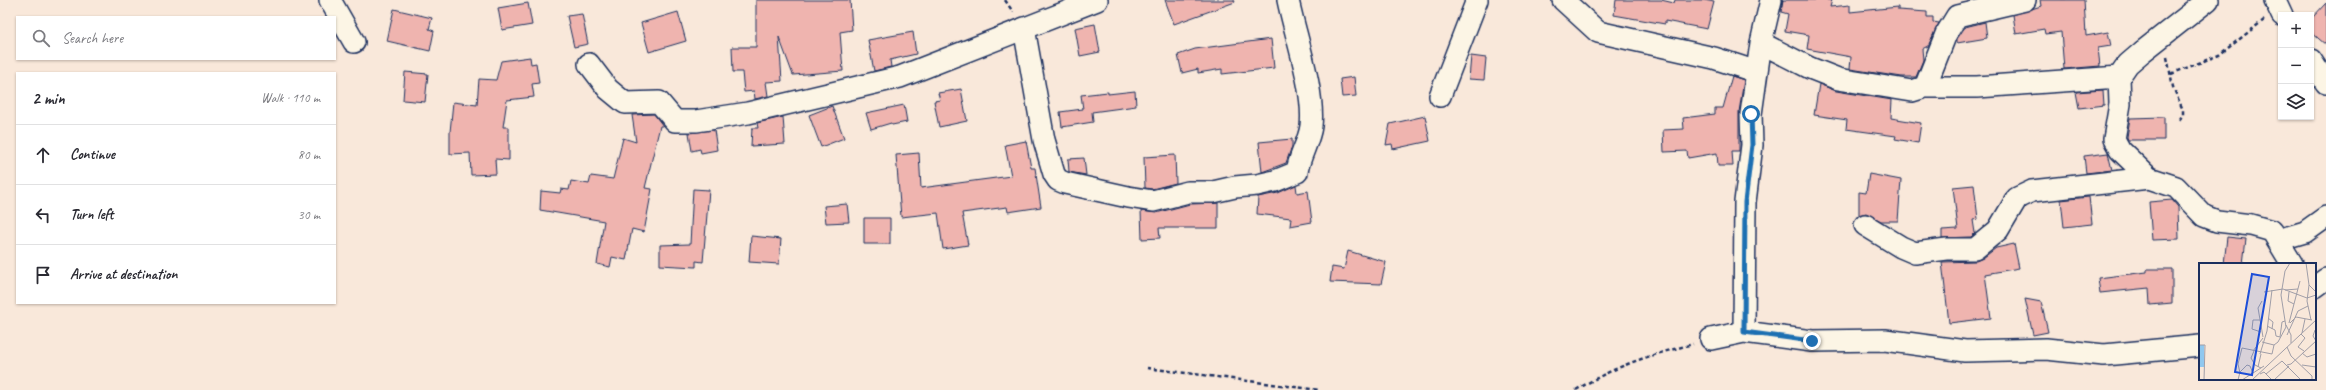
<!DOCTYPE html>
<html lang="en">
<head>
<meta charset="utf-8">
<style>
  :root { --surface:#fff; --page:#f2f2f3; --text:#2b2b33; --muted:#7c7c81; --line:#e1e1e2 }
  body { margin:0; font-family:Caveat,sans-serif; background:var(--page); color:var(--text) }
  .controls { position:absolute; right:12px; top:12px; display:grid; overflow:hidden; border-radius:0px; box-shadow:0 1px 3px #0004 }
  .controls button { width:36px; height:36px; display:grid; place-items:center; padding:0; border:0; border-bottom:1px solid var(--line); background:var(--surface); color:var(--text); font:20px sans-serif }
  .stop { position:absolute; width:12px; height:12px; margin:-9px; border:3px solid #1f6fb2; border-radius:50%; background:#fff }
  .stop.end { background:#1f6fb2; border-color:#fff; box-shadow:0 1px 4px #0008 }
  .list { margin:0; padding:0; list-style:none }
  h2 { display:flex; justify-content:space-between; align-items:center; height:52px; margin:0; padding:0 16px; font-size:17px }
  h2 small { font-size:13px; font-weight:400; color:var(--muted) }
  .list li { display:grid; grid-template-columns:26px 1fr auto; gap:12px; align-items:center; box-sizing:border-box; height:60px; padding:0 16px; border-top:1px solid var(--line) }
  .list b { display:block; font-size:15px; white-space:nowrap }
  .list em { font-size:13px; font-style:normal; color:var(--muted) }
  .icon { flex:none; width:22px; height:22px; fill:none; stroke:currentColor; stroke-width:2; stroke-linecap:round; stroke-linejoin:round }
  .map { position:relative; flex:none; width:2326px; height:390px; overflow:hidden }
  .search { position:absolute; background:var(--surface); box-shadow:0 1px 3px #0004; left:16px; top:16px; width:320px; height:44px; display:flex; align-items:center; gap:10px; box-sizing:border-box; padding:0 14px; border-radius:0px; color:var(--muted); font-size:15px }
  .panel { position:absolute; background:var(--surface); box-shadow:0 1px 3px #0004; left:16px; top:72px; width:320px; height:232px; border-radius:0px }
  .map>svg:first-child { display:block }
  .building { fill:#efb4af; stroke:#1b2f5e }
  .lines { fill:none; stroke-linecap:round; stroke-linejoin:round }
  .street-casing { stroke:#1b2f5e; stroke-width:24 }
  .path { stroke:#1b2f5e; stroke-width:2.5; stroke-dasharray:4 3; stroke-linecap:butt }
  .street { stroke:#fcf5e5; stroke-width:21 }
  .route { stroke:#1f6fb2; stroke-width:5 }
  .inset-road { fill:none; stroke:#a09ea8; stroke-width:1 }
  .view { fill:#1d4ed8; fill-opacity:0.15; stroke:#1d4ed8; stroke-width:2 }
  .inset-edge { fill:none; stroke:#1b2f5e; stroke-width:2 }
</style>
</head>
<body>
<div class="map">
<svg width="2326" height="390" viewBox="0 0 2326 390">
  <rect width="100%" height="100%" fill="#f9e8da"/>
  <filter id="ink" filterUnits="userSpaceOnUse"><feTurbulence type="fractalNoise" baseFrequency=".025" numOctaves="2"/><feDisplacementMap in="SourceGraphic" scale="8" xChannelSelector="R" yChannelSelector="G"/><feConvolveMatrix kernelMatrix="1 2 1 2 8 2 1 2 1" color-interpolation-filters="sRGB"/></filter>
  <g filter="url(#ink)">
    <path class="building" d="M756,0H850L852,30L840,32L843,71L793,75L779,37L782,81L766,82L768,96L755,99L754,91L744,92L742,72H733L732,47H756Z
      M1165,0H1234L1235,2L1174,24Z
      M1616,0H1661L1674,3L1675,0H1704L1714,2L1707,29L1665,21V24L1614,15Z
      M1783,0H1832L1830,7L1850,5V12L1898,7V10L1927,12V17H1933V22L1939,23L1928,46L1922,49L1923,60L1916,77H1902L1850,69L1851,57L1807,49L1809,35L1785,31L1788,14L1781,12Z
      M2040,0H2084L2086,36L2108,32L2111,46L2098,48L2100,66L2064,69L2061,32L2045,34L2044,29L2016,34L2013,15L2041,6Z
      M528,3L532,25L502,30L498,8Z
      M2326,3V45L2311,32V19Z
      M394,9L432,18L429,29L434,31L430,51L387,41Z
      M678,12L686,41L649,52L641,23Z
      M582,14L588,44L574,47L567,16Z
      M1985,22L1987,38L1957,43V39L1965,27Z
      M1095,24L1100,52L1080,56L1075,28Z
      M913,32L916,54L890,60L891,67L874,71L868,40Z
      M1271,39L1274,68L1222,74V69L1198,73V69L1182,73L1178,55L1195,49Z
      M1471,56L1486,58L1484,80L1469,79Z
      M530,57L531,64L536,63L539,83L532,84L534,97L507,100L503,127H509V160L495,159L496,174L471,175L470,153L450,154V132L453,102L477,105L479,79L496,80L501,61Z
      M405,72L428,74L425,102L403,100Z
      M1732,76L1744,80L1739,112V151H1732L1733,166H1718L1717,153L1688,158L1687,151L1664,152L1663,130L1684,129L1683,118L1715,114V108H1723Z
      M1354,77L1356,96L1342,97L1340,79Z
      M1819,84L1836,91L1892,100L1891,118L1921,123L1918,143L1895,139L1896,136L1846,129L1847,120L1814,115Z
      M961,89L967,121L939,127L934,101L940,100L938,93Z
      M2103,90L2104,105L2079,108L2076,92Z
      M1135,91L1136,106L1092,112L1093,122L1062,127L1060,112L1083,109L1081,95L1108,92V94Z
      M904,105L907,122L892,125L891,123L871,129L866,113Z
      M832,106L844,138L821,147L809,115Z
      M654,114L663,126H660L645,188L652,189L644,232L632,229L626,260L612,257L610,267L597,264L604,221L540,210L541,191L560,193L561,189L569,190L571,181L589,184L591,176L613,179L623,138L636,142L632,115Z
      M1425,116L1430,141L1393,149L1392,144L1386,145L1390,124Z
      M783,117L785,144L751,146L752,128H758L757,123Z
      M2164,117V140H2128L2127,137L2130,118Z
      M714,130L717,150L701,153L700,149L692,151L689,133Z
      M1292,139V146L1286,163L1262,172L1259,142Z
      M1026,141L1031,168H1035L1041,207L1008,212L1007,207L962,213L968,245L943,249L938,213L901,217L896,155L919,153L921,188L1011,176L1005,145Z
      M2108,153L2112,170L2086,173L2084,156Z
      M1175,155L1176,183L1152,189L1145,188L1144,157Z
      M1084,158L1086,175L1069,172L1068,159Z
      M1869,174L1901,180L1898,221H1881L1866,213L1859,215V192L1866,193Z
      M1296,185L1297,193L1308,191L1312,222L1290,226L1291,218L1257,214L1258,197L1278,193Z
      M1974,185L1978,219L1973,220L1975,233L1971,237L1942,238V230L1958,229L1953,187Z
      M693,189L709,190L703,262L696,261V267L660,265V245L690,244Z
      M2089,197L2092,224L2064,227L2061,200Z
      M2172,200L2178,207L2179,239L2152,240L2149,202Z
      M1218,203V228H1159L1160,238L1142,239L1141,211L1156,213L1190,204Z
      M847,204L849,222L826,223L824,206Z
      M864,218H890V244H864Z
      M751,236L781,239L779,264L749,262Z
      M2227,237L2246,239L2243,264H2224Z
      M2014,244L2019,268L1985,274L1991,318L1949,323L1942,262L1976,261L1983,258L1996,248Z
      M1348,251L1386,262L1381,284L1330,282L1332,267L1344,269Z
      M2147,269H2172V303L2150,305L2149,288L2100,293L2098,278L2147,272Z
      M2025,299L2041,302L2048,332L2033,335Z"/>
    <g class="lines">
      <g class="street-casing">
        <path id="street" d="M330,0L354,42
          M1563,0L1598,32L1714,58L1757,72
          M2208,0L2142,52L2128,64L2119,77L2120,104L2114,139L2120,150L2149,178L2176,187L2204,216L2217,221L2251,225L2272,231L2292,264
          M2275,0L2282,15
          M1024,28L1044,140L1054,174L1058,180L1065,183L1128,197L1153,201L1188,192H1213L1235,187L1257,185L1275,181L1297,172C1299,156 1309,142 1311,126C1315,91 1295,35 1288,0
          M1761,43L1810,68L1838,79L1912,91L1925,87L1946,34L1957,16L2025,0
          M2311,60L2326,83
          M589,64L608,89L625,103L659,102L675,121H696L748,113L900,77L1097,0
          M1925,87H1977L2119,77
          M1440,96L1477,0
          M1865,225L1901,247L1915,253L1947,249H1975L1998,230L2017,198L2032,191L2149,178
          M2278,240L2305,232L2326,217
          M2315,287L2326,279
          M1744,332L1745,202L1752,145L1751,114L1761,43L1771,0
          M1711,339L1744,332L1812,341L1885,340L1965,351L2046,349L2104,355L2200,346"/>
      </g>
      <path class="path" d="M1005,0L1013,12
        M2167,57L2173,87L2183,110V115L2179,120
        M2171,74L2219,55L2264,20
        M1147,368L1319,390
        M1576,390C1617,365 1647,356 1693,344"/>
      <use href="#street" class="street"/>
    </g>
  </g>
  <g class="lines" filter="url(#ink)">
    <path class="route" d="M1751,114L1752,145L1745,202L1744,332L1812,341"/>
  </g>
  <g transform="translate(2199 263)">
    <rect width="117" height="117" fill="#f9e8da"/>
    <path d="M0,82H5V104H0Z" fill="#90c8ef"/>
    <path class="inset-road" d="M107,0L110,22L117,29M110,22L108,38L112,57M86,27L99,26M65,29L84,26L108,35L117,32M90,29L89,38L95,41M63,38L59,45L64,74M69,55L74,59L73,66M61,57H54L53,66L62,69M90,60L101,18M91,60L97,54L113,57M87,62L92,72V80M68,63L76,67L77,73L81,74M103,70L106,56M102,71L106,75L99,84L105,88M88,72L99,48L109,43M81,74L83,59L86,58M63,79L75,82M0,82H6L5,117M88,84L92,93L113,113V117M43,85L73,91L75,82L79,79L87,64L82,32L86,8L91,0M54,88L64,75M55,88L52,95L56,102L62,105M103,90L108,94L117,91M61,91L68,68L73,27M88,102L92,101L117,78L114,73L116,67M103,102L117,104M59,104L62,91M41,110L39,101L43,85M61,111L65,109L73,117M67,111L83,98L102,117M39,117L41,109L48,102L51,103L54,110M43,117L65,103M53,117L117,57M75,117L90,103"/>
    <path class="view" d="M53,11L70,14L53,112L36,109Z"/>
    <rect width="117" height="117" class="inset-edge"/>
  </g>
</svg>
<div class="controls">
<button>+</button>
<button>−</button>
<button><svg class="icon" aria-label="layers" viewBox="0 0 24 24"><path d="M12 4l9 5-9 5-9-5zM3 14l9 5 9-5"/></svg></button>
</div>
<div class="stop" style="left:1751px;top:114px"></div>
<div class="stop end" style="left:1812px;top:341px"></div>
<div class="search"><svg class="icon" aria-label="search" viewBox="0 0 24 24"><circle cx="10" cy="10" r="6"/><path d="M15 15l6 6"/></svg>Search here</div>
<section class="panel">
<h2>2 min<small>Walk · 110 m</small></h2>
<ul class="list">
<li><svg class="icon" aria-label="ahead" viewBox="0 0 24 24"><path d="M12 20V5M6 11l6-6 6 6"/></svg><div><b>Continue</b></div><em>80 m</em></li>
<li><svg class="icon" aria-label="left" viewBox="0 0 24 24"><path d="M17 20v-9H6M10 6l-5 5 5 5"/></svg><div><b>Turn left</b></div><em>30 m</em></li>
<li><svg class="icon" aria-label="arrive" viewBox="0 0 24 24"><path d="M6 21V4h12l-3 4 3 4H6"/></svg><div><b>Arrive at destination</b></div></li>
</ul>
</section>
</div>
</body>
</html>
